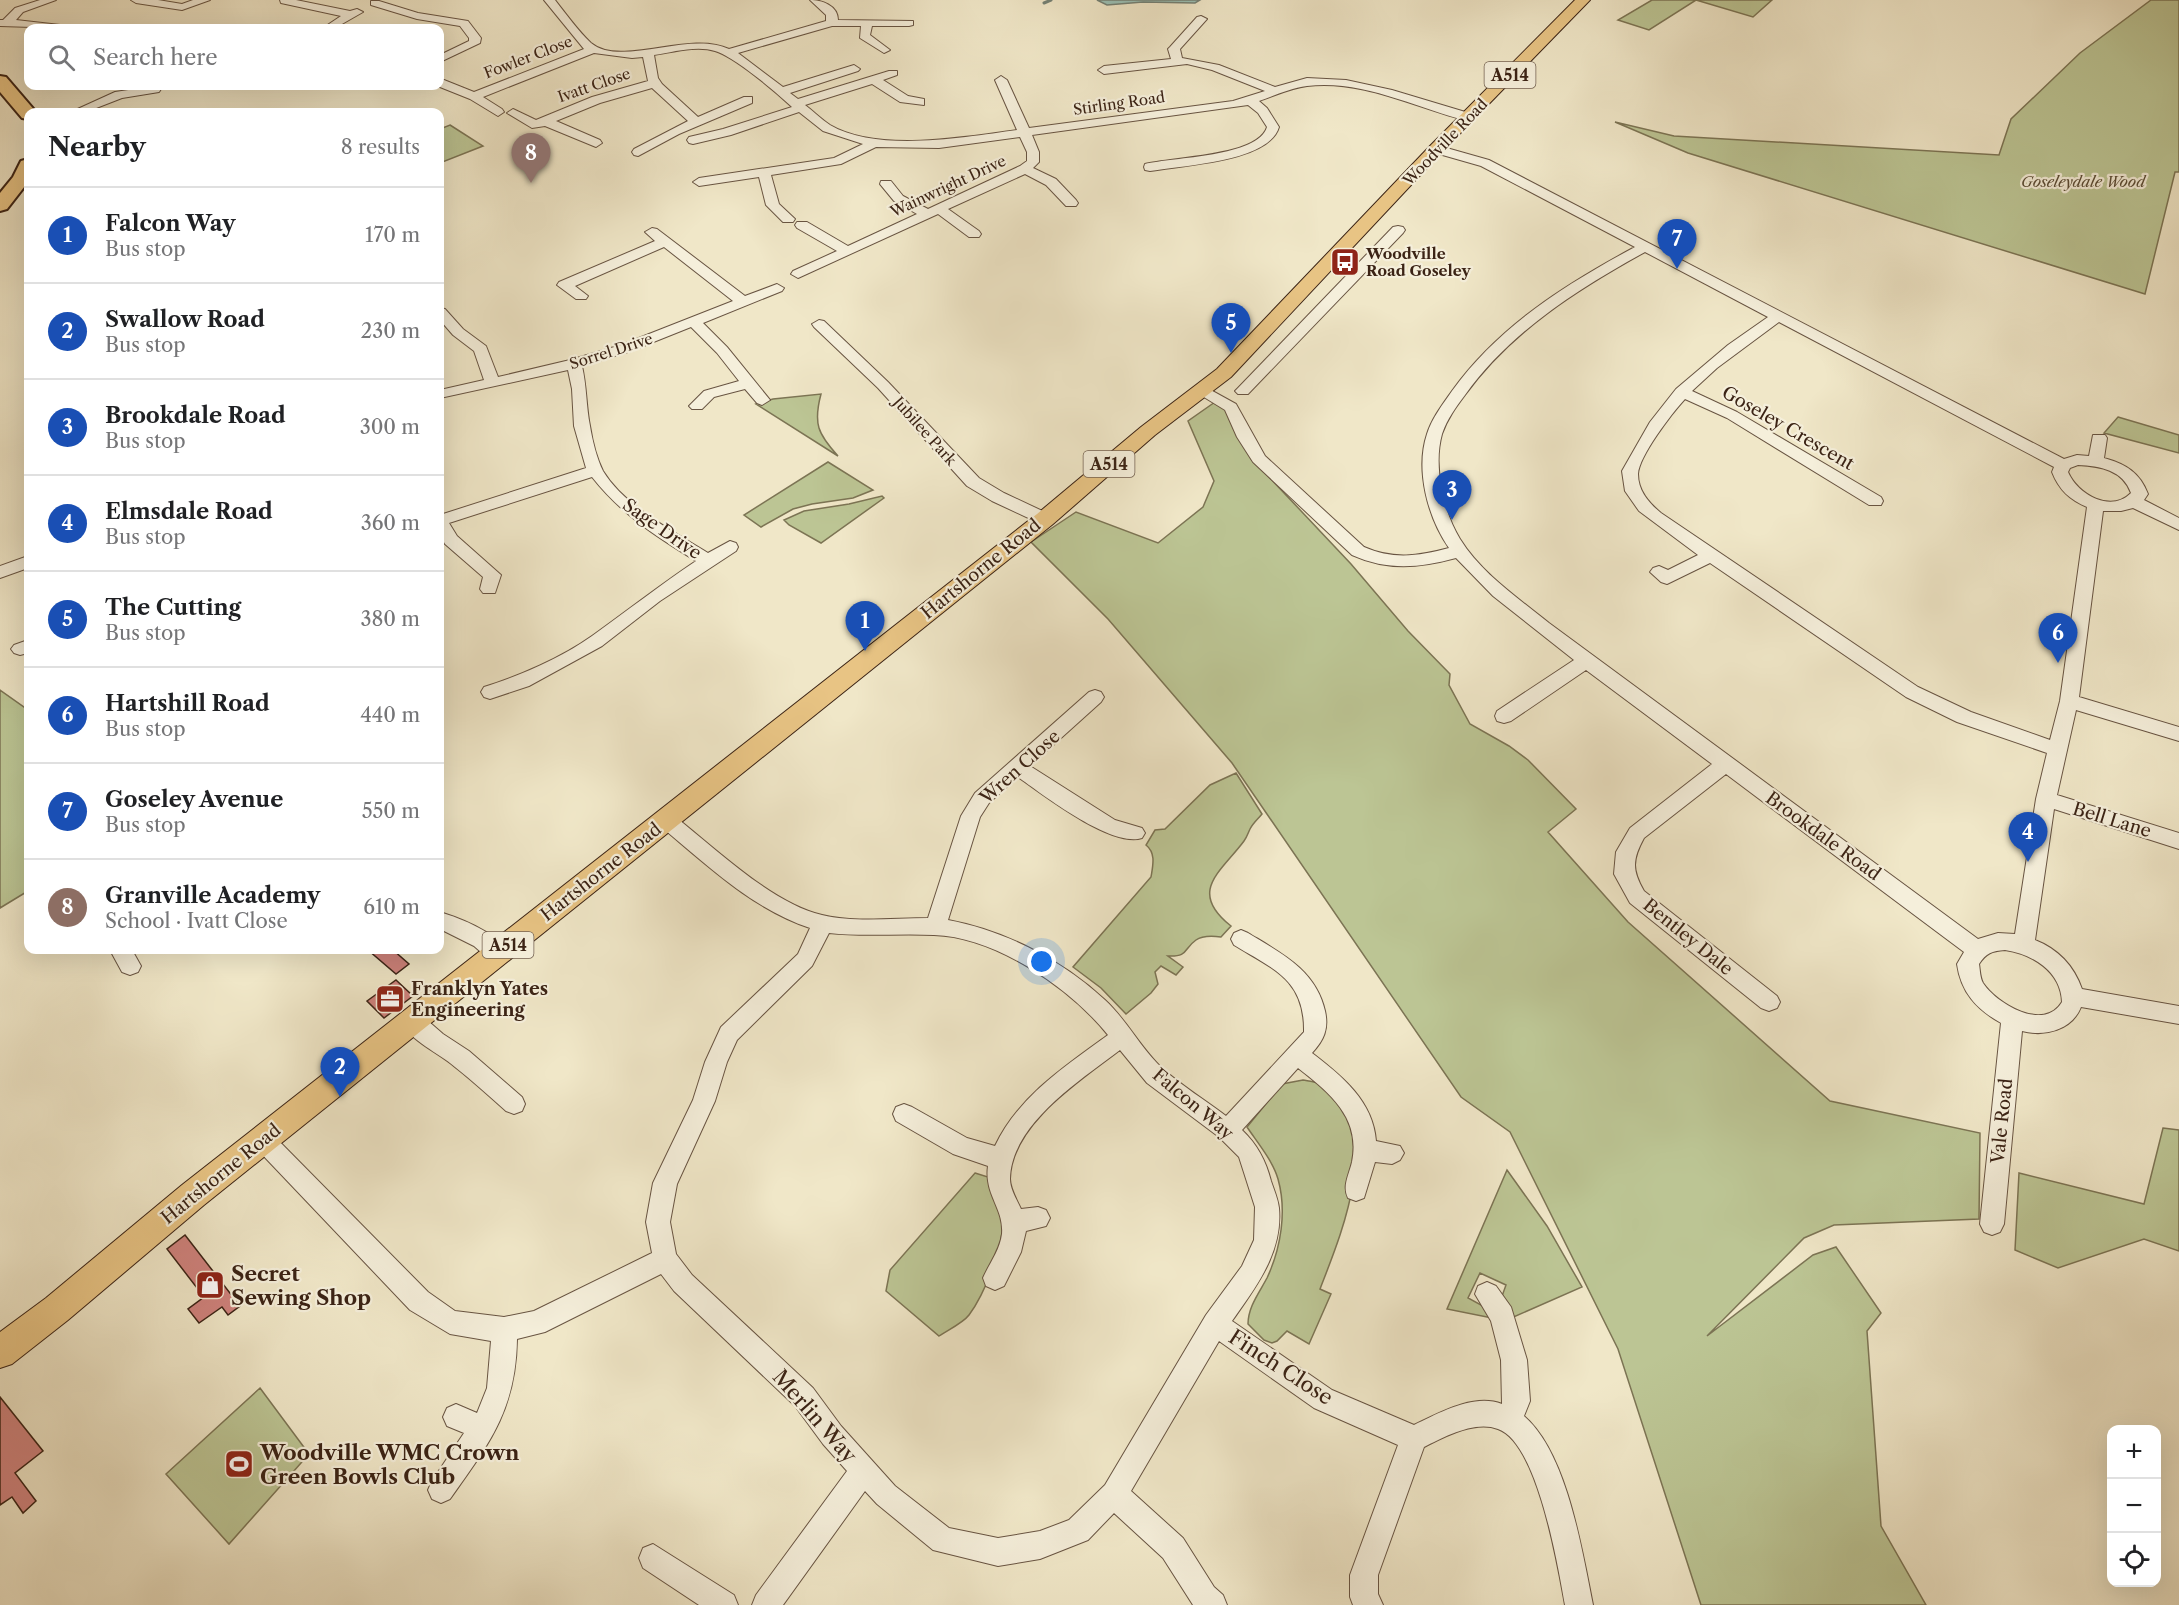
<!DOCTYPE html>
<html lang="en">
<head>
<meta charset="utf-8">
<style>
  :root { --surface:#fff; --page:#f2f2f2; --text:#202124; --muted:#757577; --line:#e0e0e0; --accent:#8f2418 }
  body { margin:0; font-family:"Libre Caslon Text",serif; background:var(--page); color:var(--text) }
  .controls { position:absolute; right:18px; bottom:18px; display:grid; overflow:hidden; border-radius:12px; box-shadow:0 6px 24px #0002 }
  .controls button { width:54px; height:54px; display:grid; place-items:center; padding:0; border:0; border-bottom:2px solid var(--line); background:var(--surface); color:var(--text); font:30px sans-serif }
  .you { position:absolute; left:1042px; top:962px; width:21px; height:21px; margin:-15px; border:4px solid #fff; border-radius:50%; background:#1a73e8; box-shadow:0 0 0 9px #1a73e833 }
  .badge { display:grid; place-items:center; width:39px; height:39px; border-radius:50%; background:var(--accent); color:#fff; font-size:20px; font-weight:700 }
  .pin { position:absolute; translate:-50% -50px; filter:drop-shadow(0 2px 3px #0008) }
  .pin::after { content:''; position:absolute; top:32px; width:21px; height:18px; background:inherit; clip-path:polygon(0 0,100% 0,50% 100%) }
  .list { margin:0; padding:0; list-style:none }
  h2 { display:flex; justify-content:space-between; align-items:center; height:78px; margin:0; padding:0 24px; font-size:26px }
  h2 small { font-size:20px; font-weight:400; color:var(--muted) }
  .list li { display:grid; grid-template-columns:39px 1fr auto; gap:18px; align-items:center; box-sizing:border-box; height:96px; padding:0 24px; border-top:2px solid var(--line) }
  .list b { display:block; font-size:22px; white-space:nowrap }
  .list p { margin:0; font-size:20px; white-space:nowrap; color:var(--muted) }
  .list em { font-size:20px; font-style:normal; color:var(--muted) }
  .icon { flex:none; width:33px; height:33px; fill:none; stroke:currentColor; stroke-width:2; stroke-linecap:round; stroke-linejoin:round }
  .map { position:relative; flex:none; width:2179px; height:1605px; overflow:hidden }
  .search { position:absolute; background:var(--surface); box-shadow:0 6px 24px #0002; left:24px; top:24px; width:420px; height:66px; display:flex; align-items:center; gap:15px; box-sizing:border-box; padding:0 21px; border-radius:12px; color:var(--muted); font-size:22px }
  .panel { position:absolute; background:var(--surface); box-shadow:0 6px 24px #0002; left:24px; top:108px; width:420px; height:846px; border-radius:12px }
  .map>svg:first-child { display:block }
  .green { fill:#bcc594; stroke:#7c7454; stroke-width:1.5 }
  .water { fill:#9ac0b5; stroke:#748175; stroke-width:1.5 }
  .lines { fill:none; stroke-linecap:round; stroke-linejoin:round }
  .stream { stroke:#748175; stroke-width:3 }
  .building { fill:#cf827d; stroke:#3b2315; stroke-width:1.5 }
  .minor-casing { stroke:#685442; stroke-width:2 }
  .major-casing { stroke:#3b2315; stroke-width:2 }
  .highway-casing { stroke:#3b2315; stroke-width:4 }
  .minor { fill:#f5efdb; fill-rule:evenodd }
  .major { fill:#e8c484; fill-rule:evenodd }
  .highway { fill:#e8c484; fill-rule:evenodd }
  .labels { text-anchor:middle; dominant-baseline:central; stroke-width:4.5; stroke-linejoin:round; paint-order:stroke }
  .far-street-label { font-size:15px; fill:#3b2315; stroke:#f5efdb }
  .far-park-label { font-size:15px; font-style:italic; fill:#5b4c35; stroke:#f5efdb }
  .far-poi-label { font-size:15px; font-weight:bold; fill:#3b2315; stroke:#f5efdb; text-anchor:start }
  .shield { fill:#f5efdb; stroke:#736050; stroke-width:1.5 }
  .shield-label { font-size:16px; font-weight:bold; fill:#3b2315 }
  .street-label { font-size:18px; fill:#3b2315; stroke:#f5efdb }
  .poi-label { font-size:18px; font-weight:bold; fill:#3b2315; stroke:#f5efdb; text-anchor:start }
  .near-poi-label { font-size:21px; font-weight:bold; fill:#3b2315; stroke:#f5efdb; text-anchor:start }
  .near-street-label { font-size:21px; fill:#3b2315; stroke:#f5efdb }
</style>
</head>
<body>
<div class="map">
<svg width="2179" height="1605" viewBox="0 0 2179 1605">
  <rect width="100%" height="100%" fill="#f0e7c8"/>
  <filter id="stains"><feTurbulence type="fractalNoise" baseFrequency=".00333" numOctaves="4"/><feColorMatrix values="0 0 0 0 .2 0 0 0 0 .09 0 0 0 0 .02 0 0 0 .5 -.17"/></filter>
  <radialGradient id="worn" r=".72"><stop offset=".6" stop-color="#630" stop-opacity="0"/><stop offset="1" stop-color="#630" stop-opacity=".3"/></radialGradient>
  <path class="green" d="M1652,0H1772L1753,17L1696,0L1649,30L1618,20Z
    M2151,0H2179V172H2175L2145,294L1688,153L1615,122L1674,136L1999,155L2011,119L2080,53Z
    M450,125L483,146L440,163V129Z
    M821,394C813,424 818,434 838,456L756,404L773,399Z
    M1215,402L1225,407L1253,460L1351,564L1408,631L1450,674L1449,685L1470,724L1509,746L1528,760L1576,809L1548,832L1628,922L1830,1101L1980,1133L1979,1219L1834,1225L1804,1238L1707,1336L1813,1255L1836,1247L1881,1313L1867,1331L1881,1526L1926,1605H1701L1618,1349L1510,1132L1461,1097L1232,763L1108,619L1031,542L1076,512L1158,543L1203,507L1214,481L1188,421Z
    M2118,417L2179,435V453L2104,433Z
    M828,462L873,490L853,498L812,504L793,509L761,527L744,515Z
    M882,496L884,498L821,543L789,525L784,520L804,511L849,504Z
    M0,690L28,710V891L0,908Z
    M1236,773L1262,814C1258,819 1253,823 1250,829C1248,833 1247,837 1244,841C1221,872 1187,891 1231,926L1221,937C1213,936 1203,935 1196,940C1183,949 1189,957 1168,956L1183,967L1176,975L1161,966L1155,972L1158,984L1151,993L1126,1014L1101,988L1073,967L1151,877C1153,865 1156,853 1146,845L1155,830L1165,829L1210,785Z
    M1303,1080C1308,1081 1316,1082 1321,1084C1324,1086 1328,1091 1331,1093C1382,1139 1340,1237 1320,1289L1331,1294L1309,1344L1287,1331L1277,1341L1272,1343L1264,1340L1248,1324C1248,1307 1259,1293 1267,1278C1281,1248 1287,1211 1278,1179C1273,1161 1257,1142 1247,1127L1282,1084Z
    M2163,1128L2179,1130V1251L2144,1239L2058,1268L2015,1250L2019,1173L2144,1204Z
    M1507,1170L1547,1226L1582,1287L1509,1319L1501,1299L1506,1285L1480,1273L1468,1298L1494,1312L1497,1319L1447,1309Z
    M975,1173L988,1177C990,1192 1000,1206 1002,1220C1005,1244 984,1295 969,1315C963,1323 948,1330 939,1336L886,1291L890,1270Z
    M260,1388L309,1454L229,1544L166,1474Z"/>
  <path class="water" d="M1097,0H1200L1195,3L1143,2L1107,5Z"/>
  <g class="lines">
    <path class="stream" d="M1044,3L1051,0"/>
  </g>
  <path class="building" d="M368,950H393L409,964L396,974Z
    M396,980L413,996L384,1018L367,1001Z
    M185,1235L240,1306L228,1315L222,1307L199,1323L188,1309L204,1297L167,1249Z
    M0,1397L43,1451L15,1473L36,1501L23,1513L12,1497L0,1505Z"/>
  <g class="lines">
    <g class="minor-casing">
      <path id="minor" d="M40,0H56L23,12L16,20L60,25L65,28L0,26V20H3L15,8Z
        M131,0H158L182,4L193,0H210L182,10L136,3Z
        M280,0H296L350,11L357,9L363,12L335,28H323L341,16L281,3Z
        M544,0H555C566,14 578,31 591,43C621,68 689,30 729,49L826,21V15L810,0C821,0 838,5 838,20L913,21V25L909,26H872L870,35L890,50L884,53L860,38L861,26H832L738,53L783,87L854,65L860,69L858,71L790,93L798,99L889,71H897V75L883,80L908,96L924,99V105L900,102L872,84L805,105C813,111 821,119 830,125C878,153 965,137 1017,130L995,80L1001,76L1007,80L1029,128L1233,101L1265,91L1212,70L1187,64L1104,74L1098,70L1104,66L1171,59L1168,49L1170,47L1197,17L1201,16L1207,19L1180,49L1182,58L1219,65L1275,87L1307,78L1346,80L1392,90L1472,114L1474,117L1468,121C1416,108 1362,79 1307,86C1290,88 1274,96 1259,101L1267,108L1279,127C1269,162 1183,165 1150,171L1145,170L1144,167L1145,164C1173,157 1258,157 1267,127L1258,113L1248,105L1032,135L1039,152V162L1033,168L1056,179L1076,200L1078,203L1076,206H1066L1046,185L1025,174L948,209L979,231L981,234L979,237H969L938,214L798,278L791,274L793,271L837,251L797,228L795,225L797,222H807L848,246L917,214L894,201L880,184L881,181H891L903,196L928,209L1020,166L1027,161V152L1020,137L939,148L876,147L841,164L771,175L779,204L795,219L793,222H783L766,205L759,177L699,186L693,182L699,178L834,158L863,144L823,131L799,112L731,135L693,144L689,143L687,140L689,137L723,129L792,107C776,92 735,57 715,51C697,45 673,52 654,55L658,78L662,84L698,117L744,97H752V103L679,134L638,156L634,155L632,152L634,149L688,121L652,88L600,103L556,121L600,140L602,143L596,147L545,126L532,128L507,113L513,109L536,120L592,97L648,81L643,57L632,58L594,53L483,97L502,109L504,112L498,116L470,99L440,87V81L444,80L474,92L584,49Z
        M371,1H379L418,13L468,21L481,38L480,43L440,62V55L469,41V38L460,26L417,19L371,5Z
        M155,86L161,89L159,92L122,98L86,112H71L115,92Z
        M1436,145L1489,160L2064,459L2077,455L2089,456L2093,435H2105L2107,438L2104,458C2126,464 2140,473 2148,494L2144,500L2179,518V530L2133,508L2121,511H2103L2079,697L2179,727V741L2076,710L2057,795L2179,833V849L2054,809L2035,940C2058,949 2074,966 2082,989L2179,1006V1024L2081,1007C2072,1030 2045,1037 2022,1031L2004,1224L2000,1232L1992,1235L1984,1232L1980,1224L2001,1023C1976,1009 1961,992 1957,964L1964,952L1726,774L1644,838C1632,860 1632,870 1644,891L1777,996L1780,1002L1777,1008L1769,1011L1761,1008L1630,903L1614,874L1616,852L1630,828L1712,764L1586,670L1511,721L1504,723L1497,721L1495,716L1497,711L1574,660L1493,596L1456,558C1419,568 1388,571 1352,555L1253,462L1237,437L1225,410L1194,391L1197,388H1207L1236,404L1265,456L1364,547C1393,560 1419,556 1449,548C1428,518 1415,470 1427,434C1432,418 1443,404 1452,391C1499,326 1566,284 1635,247L1481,166L1432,152L1430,149L1432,146ZM1645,252L1768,317L1728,345L1676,389L1650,422L1622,471L1625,491L1639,511L1698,555L1668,570L1659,566L1653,568L1650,572L1661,582L1667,584L1710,563L1906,697L1957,722L2047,753L2036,799L2015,934L1998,933L1978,939L1549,623C1518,598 1481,573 1460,539C1443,511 1433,466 1442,434C1447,419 1456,407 1465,395C1511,331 1578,289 1645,252ZM1779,322L2054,467L2052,472C2059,490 2070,500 2087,507L2060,701L2050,740L1971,712L1918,687L1661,513C1649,503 1638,491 1638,474C1639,456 1672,413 1685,399L1727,418L1869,505H1881L1883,501L1881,497L1737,412L1692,391L1717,368ZM2078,465C2100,466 2123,470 2131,493C2111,513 2078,495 2068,472L2070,468ZM2005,950C2032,954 2061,971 2062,1002C2044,1032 1997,1004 1983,983C1980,978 1980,970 1979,964C1986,953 1992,951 2005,950Z
        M1398,226L1403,227L1405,230L1403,233L1248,394H1238L1235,391L1238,388L1393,227Z
        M652,228L657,229L745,296L777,284L784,288L782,291L703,323L727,347L770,400L762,405L757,403L745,389L714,397L702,409H692L689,406L704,391L739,381L717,353L691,327L631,351L582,366C587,388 586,406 590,426C592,439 597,459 603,471C624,506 674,532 708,553L730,541L736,543L738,547L736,551L660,601L602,646L529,686L490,699L484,697L481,692L484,687C519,676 561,658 592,636C627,611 660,585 696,561C657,537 621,514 592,477L449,523L457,536L501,575L495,593H483L480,589L483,577L445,544L440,535V515L586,468L574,426L572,389L568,370L440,398V390L484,380L474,351L453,335L440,320V308L445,309L463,329L486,346L498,377L570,360L621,345L733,301L664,247L575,286L588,296L586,299H576L557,285L559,282L655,241L645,232Z
        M819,320L824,321L888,382L979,478L1004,493L1051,515L1053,519L1051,523H1039L992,501L967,486L878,388L814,327L812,324Z
        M28,556V568L0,578V566Z
        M28,640V653L20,655L14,653L11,649L14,645Z
        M1095,690L1101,692L1104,697L1101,702L1030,766L1115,820L1142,828L1145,833L1142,838C1112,848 1043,795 1018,777L989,803L980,817L948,920C1006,931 1062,960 1105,1000C1127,1020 1141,1049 1163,1069C1182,1086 1205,1100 1226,1116L1304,1032C1305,979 1273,969 1234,945L1231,939L1234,933L1241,930L1248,933C1281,953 1316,970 1325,1011C1329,1029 1324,1040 1312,1053C1342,1076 1373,1101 1376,1141L1400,1146L1404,1153L1400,1160L1392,1164L1375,1162L1364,1198L1356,1201L1348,1198C1342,1186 1349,1175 1352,1162C1361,1118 1330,1093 1298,1068L1242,1130C1257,1144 1266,1161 1271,1181C1274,1190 1278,1199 1279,1208C1283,1252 1256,1287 1232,1321L1332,1390L1414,1425C1439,1413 1474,1393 1502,1404L1501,1360L1491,1321L1475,1294L1478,1286L1487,1282L1496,1286L1511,1307L1527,1360L1530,1401L1524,1416C1567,1453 1582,1550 1593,1605H1565C1558,1567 1538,1443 1498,1429C1475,1420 1444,1437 1424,1447L1378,1575V1594L1383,1605H1353L1350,1597V1575L1398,1445L1314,1408L1219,1341L1131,1491L1183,1538L1214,1587L1223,1595L1227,1605H1193L1163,1558L1114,1513L1088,1540L1040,1559L998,1566L933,1550L877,1504L865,1491L783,1605H752L756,1595L847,1471L823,1444L795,1406L674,1291L661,1274L545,1332L517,1339C516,1410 489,1444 450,1499L441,1503L432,1499L428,1490L432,1481L464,1433L447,1426L443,1417L447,1408L456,1404L477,1413L487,1388L491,1341L450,1334L410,1310L255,1147L251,1140L255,1133L263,1130L271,1133L428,1292L455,1311L504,1317L534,1311L652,1253L646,1222L653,1183L693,1100L705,1062L721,1027L798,954L810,928C752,909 706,864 659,825L656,820L659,815L666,812L673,815C714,847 771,903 822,915C855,923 894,918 928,918L961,816L975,793L1089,692ZM829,933C864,937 899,933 934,935C996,937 1070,988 1108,1035C1065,1066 1018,1097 995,1146L967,1138L912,1107L904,1104L896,1107L893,1114L896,1121L953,1154L988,1166C984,1195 1004,1208 1002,1234C1000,1250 989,1264 983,1278L986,1286L995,1290L1004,1286L1021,1252L1026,1231L1046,1226L1050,1218L1046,1210L1038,1207L1021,1209C1017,1200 1010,1189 1010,1179C1011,1124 1081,1080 1120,1050L1147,1083L1219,1137L1239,1157L1255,1207L1254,1240L1242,1266L1206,1315L1105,1485L1069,1520L1040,1531L998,1538L949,1528L895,1486L841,1426L813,1388L692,1275L676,1254L670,1222L677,1184L715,1101L727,1062L737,1040L812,966Z
        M440,912C462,919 497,932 508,954L504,960L497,963L490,960L474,946L440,929Z
        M110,950H132L141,966L138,972L130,975L122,972Z
        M412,1012L420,1014L443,1034L469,1051L522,1097L525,1104L522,1111L514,1114L506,1111C489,1096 473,1081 455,1067C438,1052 411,1042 401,1021L404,1014Z
        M653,1544L734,1595L738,1605H699L643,1568L639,1558L643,1548Z"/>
    </g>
    <g class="major-casing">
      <path id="major" d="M1575,0H1590L1442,152L1231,377L1155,435L1053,524L204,1205L68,1320L12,1364L0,1368V1332L46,1298L182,1185L1037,514L1141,427L1217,369L1430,146Z"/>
    </g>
    <g class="highway-casing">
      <path id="highway" d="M0,76L6,77L36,112H28V119L22,118L0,92Z
        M28,159V182L7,209L0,211V193L13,177L21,161Z"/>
    </g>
    <use href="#minor" class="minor"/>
    <use href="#major" class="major"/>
    <use href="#highway" class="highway"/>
  </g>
  <defs>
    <g id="bus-square" transform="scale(1.5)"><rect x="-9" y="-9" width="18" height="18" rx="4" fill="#8f2418" stroke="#f5efdb"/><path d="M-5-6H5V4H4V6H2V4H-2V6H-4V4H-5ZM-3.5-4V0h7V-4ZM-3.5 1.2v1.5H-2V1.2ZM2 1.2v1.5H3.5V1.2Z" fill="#fff"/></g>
    <g id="office-square" transform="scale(1.5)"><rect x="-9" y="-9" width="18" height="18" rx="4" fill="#8f2418" stroke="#f5efdb"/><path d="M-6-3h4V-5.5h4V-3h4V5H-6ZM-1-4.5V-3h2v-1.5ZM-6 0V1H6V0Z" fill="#fff"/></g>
    <g id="shop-square" transform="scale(1.5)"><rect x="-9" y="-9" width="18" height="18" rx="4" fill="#8f2418" stroke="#f5efdb"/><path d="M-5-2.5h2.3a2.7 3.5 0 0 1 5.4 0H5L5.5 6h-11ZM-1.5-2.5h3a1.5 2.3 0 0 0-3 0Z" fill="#fff"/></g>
    <g id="stadium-square" transform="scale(1.5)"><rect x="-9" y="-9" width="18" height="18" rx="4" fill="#8f2418" stroke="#f5efdb"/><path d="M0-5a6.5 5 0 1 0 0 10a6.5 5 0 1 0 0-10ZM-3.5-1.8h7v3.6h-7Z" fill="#fff"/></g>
  </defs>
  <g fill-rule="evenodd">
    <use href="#bus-square" x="1345" y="262"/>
    <use href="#office-square" x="390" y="999"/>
    <use href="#shop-square" x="210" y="1285"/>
    <use href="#stadium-square" x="239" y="1464"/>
  </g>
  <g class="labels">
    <g class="far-street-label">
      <text transform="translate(528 57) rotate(-21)">Fowler Close</text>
      <text transform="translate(594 85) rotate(-19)">Ivatt Close</text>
      <text transform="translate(1119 103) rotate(-8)">Stirling Road</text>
      <text transform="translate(1445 142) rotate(-46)">Woodville Road</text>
      <text transform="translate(948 186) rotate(-25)">Wainwright Drive</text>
      <text transform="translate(611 351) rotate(-18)">Sorrel Drive</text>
      <text transform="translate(925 431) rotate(48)">Jubilee Park</text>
    </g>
    <g class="far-park-label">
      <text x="2083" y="181">Goseleydale Wood</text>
    </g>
    <g class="far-poi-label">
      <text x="1366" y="253">Woodville<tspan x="1366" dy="17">Road Goseley</tspan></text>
    </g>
    <g class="shield">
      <rect x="1484.5" y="62" width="51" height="26" rx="4.5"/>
      <rect x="1083.5" y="451" width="51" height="26" rx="4.5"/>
      <rect x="482.5" y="932" width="51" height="26" rx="4.5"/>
    </g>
    <g class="shield-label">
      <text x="1510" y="75">A514</text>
      <text x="1109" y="464">A514</text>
      <text x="508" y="945">A514</text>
    </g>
    <g class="street-label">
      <text transform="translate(1788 428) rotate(30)">Goseley Crescent</text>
      <text transform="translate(662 529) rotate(35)">Sage Drive</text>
      <text transform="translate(981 569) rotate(-39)">Hartshorne Road</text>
      <text transform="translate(1020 767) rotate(-42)">Wren Close</text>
      <text transform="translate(2112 820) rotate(17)">Bell Lane</text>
      <text transform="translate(1823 836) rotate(36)">Brookdale Road</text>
      <text transform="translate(601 872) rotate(-38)">Hartshorne Road</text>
      <text transform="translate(1688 937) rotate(39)">Bentley Dale</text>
      <text transform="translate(1193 1104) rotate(40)">Falcon Way</text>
      <text transform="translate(2002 1121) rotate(-84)">Vale Road</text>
      <text transform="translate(221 1174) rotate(-39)">Hartshorne Road</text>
    </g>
    <g class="poi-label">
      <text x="411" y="989">Franklyn Yates<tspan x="411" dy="21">Engineering</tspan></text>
    </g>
    <g class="near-poi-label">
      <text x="231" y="1273">Secret<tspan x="231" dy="24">Sewing Shop</tspan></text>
      <text x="260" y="1452">Woodville WMC Crown<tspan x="260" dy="24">Green Bowls Club</tspan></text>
    </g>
    <g class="near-street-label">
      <text transform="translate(1281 1367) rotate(33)">Finch Close</text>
      <text transform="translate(815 1416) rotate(49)">Merlin Way</text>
    </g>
  </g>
  <rect width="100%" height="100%" filter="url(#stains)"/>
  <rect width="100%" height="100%" fill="url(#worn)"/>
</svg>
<div class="controls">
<button>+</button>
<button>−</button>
<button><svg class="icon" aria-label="locate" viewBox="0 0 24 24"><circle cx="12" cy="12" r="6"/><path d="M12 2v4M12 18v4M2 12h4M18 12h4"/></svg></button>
</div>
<div class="you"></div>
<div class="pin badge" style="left:865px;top:651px;background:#1a4fb4">1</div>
<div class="pin badge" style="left:340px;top:1097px;background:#1a4fb4">2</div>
<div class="pin badge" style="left:1452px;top:520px;background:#1a4fb4">3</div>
<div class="pin badge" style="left:2028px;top:862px;background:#1a4fb4">4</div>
<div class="pin badge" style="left:1231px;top:353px;background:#1a4fb4">5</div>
<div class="pin badge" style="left:2058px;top:663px;background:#1a4fb4">6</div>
<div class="pin badge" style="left:1677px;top:269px;background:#1a4fb4">7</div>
<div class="pin badge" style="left:531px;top:183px;background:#8d6e63">8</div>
<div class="search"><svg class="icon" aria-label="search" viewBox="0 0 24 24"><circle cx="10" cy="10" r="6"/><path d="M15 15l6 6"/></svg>Search here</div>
<section class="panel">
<h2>Nearby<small>8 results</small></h2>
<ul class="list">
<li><span class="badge" style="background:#1a4fb4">1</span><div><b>Falcon Way</b><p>Bus stop</p></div><em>170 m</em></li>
<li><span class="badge" style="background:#1a4fb4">2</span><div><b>Swallow Road</b><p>Bus stop</p></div><em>230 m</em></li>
<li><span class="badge" style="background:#1a4fb4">3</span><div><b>Brookdale Road</b><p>Bus stop</p></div><em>300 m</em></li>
<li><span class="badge" style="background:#1a4fb4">4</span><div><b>Elmsdale Road</b><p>Bus stop</p></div><em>360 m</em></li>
<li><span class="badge" style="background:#1a4fb4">5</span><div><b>The Cutting</b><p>Bus stop</p></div><em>380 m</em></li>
<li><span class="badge" style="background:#1a4fb4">6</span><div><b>Hartshill Road</b><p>Bus stop</p></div><em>440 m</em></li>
<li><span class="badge" style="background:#1a4fb4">7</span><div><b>Goseley Avenue</b><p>Bus stop</p></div><em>550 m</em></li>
<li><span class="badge" style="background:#8d6e63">8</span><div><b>Granville Academy</b><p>School · Ivatt Close</p></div><em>610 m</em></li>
</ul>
</section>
</div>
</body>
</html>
